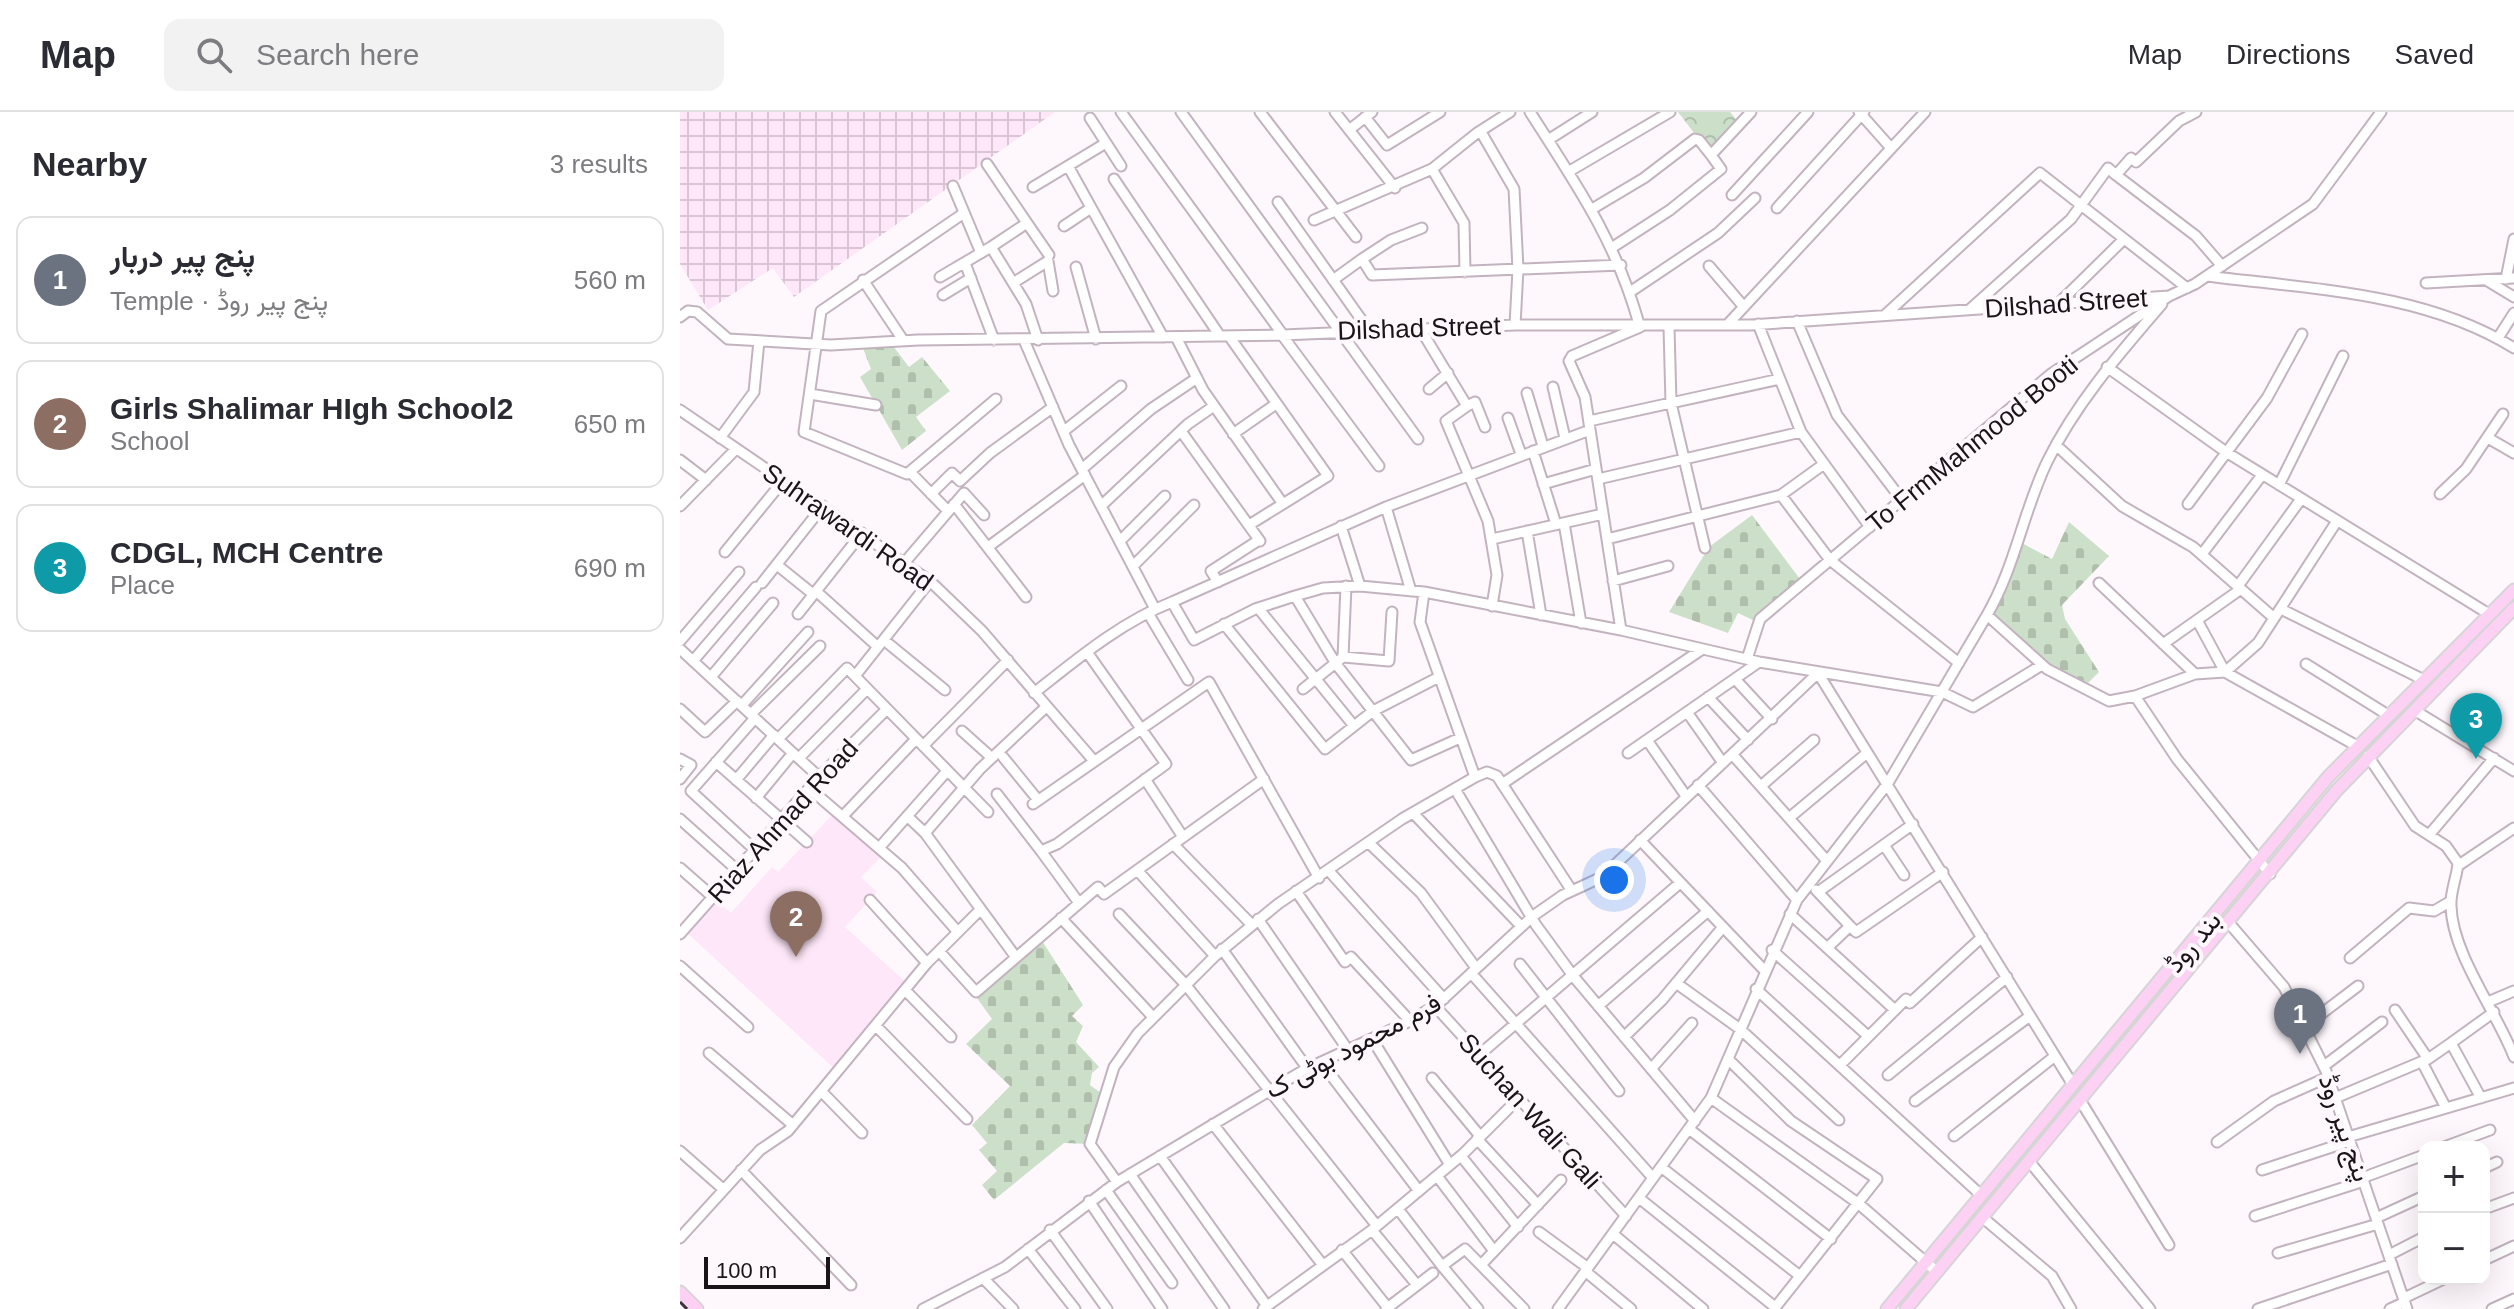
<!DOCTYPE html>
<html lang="en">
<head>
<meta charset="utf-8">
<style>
  :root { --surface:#fff; --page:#f2f2f3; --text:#2b2b33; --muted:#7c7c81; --line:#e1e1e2; --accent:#111827 }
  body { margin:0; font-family:Arial,Vazirmatn,sans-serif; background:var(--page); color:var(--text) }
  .controls { position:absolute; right:24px; bottom:24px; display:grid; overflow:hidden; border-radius:16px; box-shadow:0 8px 32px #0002 }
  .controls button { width:72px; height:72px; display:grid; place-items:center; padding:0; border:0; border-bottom:2px solid var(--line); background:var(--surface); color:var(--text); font:40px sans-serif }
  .scale { position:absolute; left:24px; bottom:20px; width:126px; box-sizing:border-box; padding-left:8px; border:4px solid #1a1419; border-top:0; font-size:22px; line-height:28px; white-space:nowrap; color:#1a1419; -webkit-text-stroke:6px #fef8fd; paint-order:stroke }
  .you { position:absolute; left:934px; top:768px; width:28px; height:28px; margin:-20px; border:6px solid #fff; border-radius:50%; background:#1a73e8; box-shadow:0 0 0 12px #1a73e833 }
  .badge { display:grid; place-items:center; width:52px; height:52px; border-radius:50%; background:var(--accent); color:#fff; font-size:26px; font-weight:700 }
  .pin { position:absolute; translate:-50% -66px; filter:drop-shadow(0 2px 4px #0008) }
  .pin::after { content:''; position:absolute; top:42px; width:28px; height:24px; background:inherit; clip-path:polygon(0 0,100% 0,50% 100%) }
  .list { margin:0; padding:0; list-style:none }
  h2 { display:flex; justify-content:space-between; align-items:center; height:104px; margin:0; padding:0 32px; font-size:34px }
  h2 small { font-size:26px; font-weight:400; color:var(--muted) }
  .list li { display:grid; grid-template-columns:52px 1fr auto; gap:24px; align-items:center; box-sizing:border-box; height:128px; margin:0 16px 16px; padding:0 16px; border:2px solid var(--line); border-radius:16px }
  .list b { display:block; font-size:30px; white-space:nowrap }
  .list p { margin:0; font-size:26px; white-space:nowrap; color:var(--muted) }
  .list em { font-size:26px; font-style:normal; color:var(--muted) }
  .icon { flex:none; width:44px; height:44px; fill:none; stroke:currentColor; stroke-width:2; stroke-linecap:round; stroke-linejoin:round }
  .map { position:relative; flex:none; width:1834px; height:1197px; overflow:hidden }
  header { display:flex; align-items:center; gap:48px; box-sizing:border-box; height:112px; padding:0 40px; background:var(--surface); border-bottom:2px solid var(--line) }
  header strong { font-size:38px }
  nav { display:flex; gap:44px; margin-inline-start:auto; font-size:28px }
  .search { width:560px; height:72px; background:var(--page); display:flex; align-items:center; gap:20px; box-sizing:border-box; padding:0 28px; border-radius:16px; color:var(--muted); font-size:30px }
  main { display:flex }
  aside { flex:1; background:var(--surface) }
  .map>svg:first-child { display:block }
  .built { fill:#fee7f8 }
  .industrial { fill:url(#industrial-grid) }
  .cemetery { fill:url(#cemetery-stones) }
  .park { fill:url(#park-crowns) }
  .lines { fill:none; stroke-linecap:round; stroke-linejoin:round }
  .minor-casing { stroke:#c3b3bf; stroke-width:13 }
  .major-casing { stroke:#d6d5d6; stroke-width:15 }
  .minor { stroke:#fff; stroke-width:9 }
  .major { stroke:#fcd1f3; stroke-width:11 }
  .rail { stroke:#3a3439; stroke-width:3; stroke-dasharray:14 14; stroke-linecap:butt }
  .labels { text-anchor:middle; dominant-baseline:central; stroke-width:8; stroke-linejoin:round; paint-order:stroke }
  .street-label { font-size:26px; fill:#1a1419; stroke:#fef8fd }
</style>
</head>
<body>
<header>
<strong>Map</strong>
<div class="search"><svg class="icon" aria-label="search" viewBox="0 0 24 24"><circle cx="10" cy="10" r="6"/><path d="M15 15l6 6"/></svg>Search here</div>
<nav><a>Map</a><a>Directions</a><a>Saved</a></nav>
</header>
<main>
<aside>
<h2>Nearby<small>3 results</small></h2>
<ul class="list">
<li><span class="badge" style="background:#6b7280">1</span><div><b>پنج پیر دربار</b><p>Temple · پنج پیر روڈ</p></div><em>560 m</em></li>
<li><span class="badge" style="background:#8d6e63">2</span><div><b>Girls Shalimar HIgh School2</b><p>School</p></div><em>650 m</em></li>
<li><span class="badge" style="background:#0f9aa8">3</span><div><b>CDGL, MCH Centre</b><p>Place</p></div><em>690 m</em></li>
</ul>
</aside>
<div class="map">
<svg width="1834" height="1197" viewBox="0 0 1834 1197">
  <defs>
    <pattern id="industrial-grid" width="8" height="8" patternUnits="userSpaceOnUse" patternTransform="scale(2)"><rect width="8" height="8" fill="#fee7f8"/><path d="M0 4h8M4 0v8" fill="none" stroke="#d9c5d4"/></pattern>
    <pattern id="cemetery-stones" width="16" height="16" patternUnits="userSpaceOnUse" patternTransform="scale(2)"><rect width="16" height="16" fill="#cce0c9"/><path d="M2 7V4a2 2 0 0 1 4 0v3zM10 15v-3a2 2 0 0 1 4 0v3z" fill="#afbfac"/></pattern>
    <pattern id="park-crowns" width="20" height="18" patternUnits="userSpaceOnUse" patternTransform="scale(2)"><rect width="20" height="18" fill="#cce0c9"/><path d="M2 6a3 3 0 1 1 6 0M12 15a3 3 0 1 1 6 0" fill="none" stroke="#afbfac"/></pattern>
  </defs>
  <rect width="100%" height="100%" fill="#fef8fd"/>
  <path class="built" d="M155,700L205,741L181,765L197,780L165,815L229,873L158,960L4,818L33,785L51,801L92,755L98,760Z"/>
  <path class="industrial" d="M0,0H375L114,185L93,156L28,198L0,152Z"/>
  <path class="cemetery" d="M210,230L229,255L242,245L270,279L236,305L246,319L222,338L180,265L191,257L181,231Z
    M1072,403L1123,471L1079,511L1058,501L1048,521L989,500L1029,435Z
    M1389,410L1429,444L1382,493L1385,507L1419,560L1402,577L1367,557L1307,503L1338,429L1372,447Z
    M357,821L403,893L392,904L403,914L396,930L419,955L412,961L410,973L425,984L410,1032L384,1031L314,1088L302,1073L317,1059L299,1038L307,1031L292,1013L330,974L286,932L312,907L294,882Z"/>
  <path class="park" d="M998,0H1050L1060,12L1031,43Z"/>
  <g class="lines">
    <g class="minor-casing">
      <path id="minor" d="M441,0L603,223
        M501,0L738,327
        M580,0L676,125
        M655,0L715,76
        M850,0C896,72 936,129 959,212L960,215L892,244L889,249L905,285L941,518
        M1179,0L1211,36
        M1516,0L1499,9L1456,50L1451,46L1436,63L1516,124L1542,154
        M685,5L707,33L760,0
        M410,6L441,54
        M669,18L692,0
        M801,20L834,77L838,157L835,213
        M868,28L912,0
        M307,52L347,111L311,135
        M388,54L483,225
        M752,57L784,111L785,160
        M888,60L990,0
        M434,67L540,224
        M273,74L301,141
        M353,75L426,31
        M1052,83L1128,0
        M598,90L688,217
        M1097,96L1184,0
        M912,97L964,66L1015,27L1019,28L1031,43L1071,0
        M284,101L141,199L124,320L227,362L316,287
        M634,108L752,57L797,21L830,0
        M347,111L369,143
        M384,114L411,96
        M933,135L990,98L1041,57L1031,43
        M682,147L711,128L742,116
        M285,151L314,228
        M1029,154L1064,195
        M396,155L416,227
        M1527,164C1629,177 1744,180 1834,236
        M260,165L311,135L346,192L358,228
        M1826,167L1834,127
        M183,168L223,228
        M653,168L682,147L692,163L941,153
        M1806,168L1834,185
        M333,171L368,149L373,179
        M1746,171L1834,166
        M950,180L1038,121L1075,86
        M263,183L291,166
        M1378,192L1444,127
        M1289,198L1391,107L1428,56L1436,63
        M1205,203L1360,61L1507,176
        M0,205L8,199L17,200L48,227L151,233L238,228L603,223L835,213H1070L1489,184
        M1117,209L1157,303L1222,388
        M1078,212L1121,320L1190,415
        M1047,213L1245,0
        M989,215L991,291L1025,436
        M741,218L787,294L766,309L808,409L817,463L812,494
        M602,223L699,354
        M549,224L648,364L569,413
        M496,225L523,278L603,392
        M1818,226L1834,201
        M344,228L389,333L475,497
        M1427,255L1546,340L1809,502
        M873,275L885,326
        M749,277L768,261
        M847,281L863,334
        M130,282L196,293
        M787,294L795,290L805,315
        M0,298L250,469L302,519L414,649
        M828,306L841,342
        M909,309L1100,267
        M384,319L441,274
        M501,319L580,429
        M553,322L596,292
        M40,326L74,280L79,229
        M1808,326L1834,341
        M1376,333L1442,394L1513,435L1594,506
        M853,339L876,412
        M0,348L26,368
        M402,357L471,297L517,266
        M230,360L268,399
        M918,367L1121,320
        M863,372L916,357
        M1599,373L1663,244
        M251,382L272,361L280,369L310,341L373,295
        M1760,382L1786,357L1823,302
        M1101,383L1150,448L1279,551
        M274,392L346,485
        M1508,392L1587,286L1622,222
        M0,394L56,337
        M421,394L508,312L534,294
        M706,395L731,479
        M884,411L901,511
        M661,414L680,474
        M847,419L861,503
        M812,427L923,402
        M927,427L1101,383L1144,352
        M440,429L485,384
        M308,435L405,363
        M45,440L103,369
        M1522,442L1582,363
        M225,450L284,381L304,403
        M97,453L133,482
        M453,454L514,393
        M933,469L988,454
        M538,470L531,459L579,428
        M82,471L143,394
        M1419,471L1515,562
        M1558,474L1621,387
        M136,479L198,535
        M744,480L740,510L795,665
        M615,484L656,552L731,648L780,626
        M492,490L706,395L910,318
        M578,496L674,614
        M1601,497L1744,568
        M468,501L508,568
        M118,502L182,421
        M1307,503C1335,455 1343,400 1367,350C1396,291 1439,242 1482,192
        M1517,508L1545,560L1578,531L1657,409
        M544,512L645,637L693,599L759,565
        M204,528L265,578
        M0,529L59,460
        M1483,532L1561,477
        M0,537L139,665
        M663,545L709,549L712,500
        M1067,547L1080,507L1371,262L1489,184L1515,172L1633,92L1701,0
        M13,549L76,475
        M1626,552L1708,603
        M1138,561L1393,973
        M175,564L250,469
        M31,565L93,491
        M1055,567L1092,607
        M623,577L663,545L666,474
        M354,581C397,547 441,510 492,490L514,528L575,497L615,484L643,476L680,474L744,480L941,518L1079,550L1262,580L1293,595L1362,553
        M1455,584L1497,647L1590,762
        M1028,585L1068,628
        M62,593L128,520
        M0,597L25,620L57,589
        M1734,598L1834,659
        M1007,600L1043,651
        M71,602L140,534
        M75,606L11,679L75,738
        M282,619L312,646
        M98,627L167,556L308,700
        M967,628L1006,684
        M243,634L328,548
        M948,641L1079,550
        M1052,642L1147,749
        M1688,644L1735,714L1766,734L1778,751C1777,765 1770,780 1771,794C1772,842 1817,900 1834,945
        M323,645L358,688
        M119,646L187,577
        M0,647L11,653L0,667
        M36,650L127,730
        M465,667L503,725
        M56,668L94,623
        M822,672L1021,538
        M1018,673L1117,788
        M1081,674L1134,628
        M129,676L222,756L277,819
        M775,677L856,813L894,865L1015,1009
        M317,682L361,739
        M76,686L113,641
        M353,692L529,570L639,766
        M733,701L841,814
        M163,704L236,627
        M227,704L245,721L335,844
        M1109,706L1187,641
        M0,707L57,758
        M245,721L300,657L366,595
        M1749,723L1814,646
        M960,728L1084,858
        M689,731L741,781L796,856
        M493,732L571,812
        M1204,733L1224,763
        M199,736L267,659
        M1779,753L1834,716
        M0,756L33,785
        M457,758L535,844
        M649,759L764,887
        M1136,778L1170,814L1147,836
        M616,779L665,850L671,845L730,909
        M1138,780L1233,712
        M190,788L247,851
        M399,791L361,739L377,732L486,652L407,540
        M439,802L505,872L697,1114
        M1110,802L1215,898
        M381,806L473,905
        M578,807L668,938
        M1549,811L1604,875L1646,959L1727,1197
        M1170,814L1176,820L1263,760
        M0,822L139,665L207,597
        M542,837L627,956
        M1092,838L1188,924
        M259,839L296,880L418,775L424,782L584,667
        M1670,846L1729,796L1754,799L1771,789
        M840,852L939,979
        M0,854L68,915
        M791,861L973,1066
        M996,871L1060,917L1159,1008
        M1076,877L1301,1083
        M225,878L271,925
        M1808,890L1834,879
        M755,894L946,1104
        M918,894L1028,799
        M1715,898L1748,947
        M196,914L287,1007
        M1624,915L1678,874
        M944,925L982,888L1043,815
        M692,927L770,1053
        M1771,931L1814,900
        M29,941L113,1013
        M799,943L1000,771
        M1049,948L1111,1009L1197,1067L1094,1197
        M641,950L739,1079
        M1742,950L1766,996
        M1160,953L1226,887L1230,891L1302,825
        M1644,954L1702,910
        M971,957L1012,911
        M1208,963L1327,865
        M752,966L800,1024
        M142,980L182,1021
        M1031,986L1179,1092L1257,1160
        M1655,986L1748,947L1771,931L1801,986
        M1400,988L1489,1133
        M1235,989L1350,904
        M533,1012L642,1152
        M1009,1017L1151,1127
        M1274,1024L1375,944
        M1668,1025L1834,976
        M797,1027L858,1093
        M1537,1030L1594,989L1648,965
        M1764,1035L1810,1018
        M0,1039L43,1077
        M480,1044L587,1194
        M781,1044L838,1115
        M1349,1049L1470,1197
        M981,1055L1120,1164
        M1804,1056L1817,1050
        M61,1058L171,1173
        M1582,1058L1670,1029
        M450,1062L544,1197
        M757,1064L814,1139
        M1682,1066L1744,1043
        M437,1070L410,1032L434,955L458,921L535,844L598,792L722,707L795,665L807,660L817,664L892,779
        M426,1078L492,1171
        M959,1086L1095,1195
        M409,1089L482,1197
        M718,1097L762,1154
        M1804,1097L1834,1086
        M1575,1104L1684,1069
        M1302,1105L1372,1164L1391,1197
        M1696,1106L1744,1084
        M370,1118L427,1197
        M692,1118L737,1173
        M859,1120L908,1156
        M933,1122L1023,1197
        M0,1126L80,1038L108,1019L247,851L300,798
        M348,1137L395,1197
        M662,1138L708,1196
        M1598,1141L1698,1112
        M1709,1143L1744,1125
        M1804,1148L1834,1134
        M801,1153L881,1068
        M905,1159L951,1197
        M303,1166L333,1197
        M1724,1186L1764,1167
        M243,1197L325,1155L437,1070L624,958L730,909L759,891L853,804L883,783L922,765L1138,561
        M583,1197L692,1118L783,1042L839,986
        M706,1197L753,1161
        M798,1197L762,1154L785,1137L844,1197
        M878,1197L1031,986L1117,788L1208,671L1307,503L1367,557L1429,589L1455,584L1515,562L1545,560L1677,634
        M1578,1197L1712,1152
        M1710,1197L1725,1190
        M1812,1197L1834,1187"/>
    </g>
    <g class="major-casing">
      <path id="major" d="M0,1180L17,1197
        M1207,1197L1648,665L1834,478
        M1226,1197L1657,678L1834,496"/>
    </g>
    <use href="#minor" class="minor"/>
    <use href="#major" class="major"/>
    <path class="rail" d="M0,1190L7,1197"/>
  </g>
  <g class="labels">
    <g class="street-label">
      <text transform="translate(1386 191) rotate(-4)">Dilshad Street</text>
      <text transform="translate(739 216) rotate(-2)">Dilshad Street</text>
      <text transform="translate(1292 332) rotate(-39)">To FrmMahmood Booti</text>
      <text transform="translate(168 415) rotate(35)">Suhrawardi Road</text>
      <text transform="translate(103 709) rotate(-48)">Riaz Ahmad Road</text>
      <text transform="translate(1513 830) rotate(-50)">بند روڈ</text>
      <text transform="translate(673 934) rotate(-28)">فرم محمود بوٹی ک</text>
      <text transform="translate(850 999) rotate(48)">Suchan Wali Gali</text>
      <text transform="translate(1665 1016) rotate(71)">پنج پیر روڈ</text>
    </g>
  </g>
</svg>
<div class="controls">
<button>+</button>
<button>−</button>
</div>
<div class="scale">100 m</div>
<div class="you"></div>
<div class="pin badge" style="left:1620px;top:942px;background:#6b7280">1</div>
<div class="pin badge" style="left:116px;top:845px;background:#8d6e63">2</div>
<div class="pin badge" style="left:1796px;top:647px;background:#0f9aa8">3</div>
</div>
</main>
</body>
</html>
